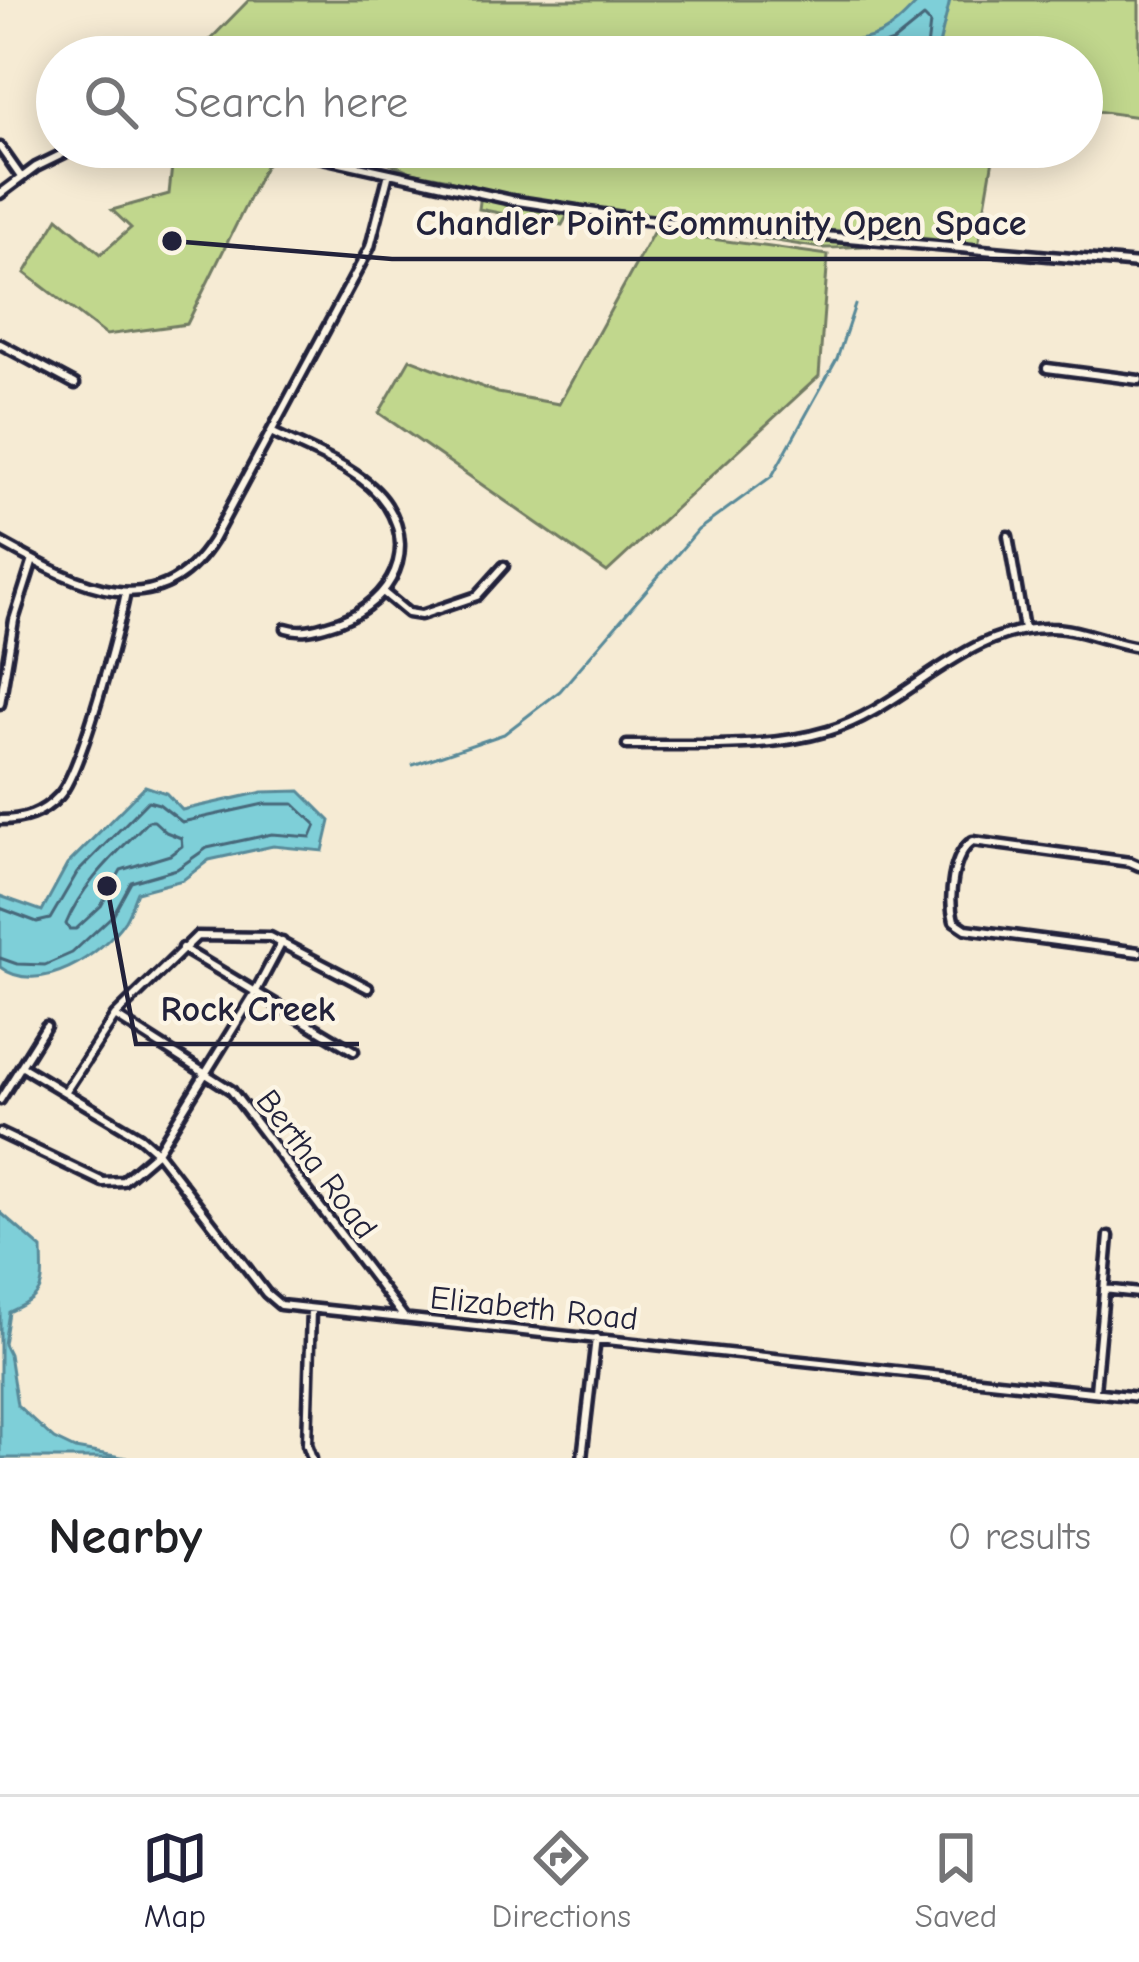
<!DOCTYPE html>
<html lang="en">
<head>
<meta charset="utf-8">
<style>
  :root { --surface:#fff; --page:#f6f6f6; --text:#202124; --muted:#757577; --line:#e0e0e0; --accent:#22223b }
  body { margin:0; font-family:"Comic Neue",sans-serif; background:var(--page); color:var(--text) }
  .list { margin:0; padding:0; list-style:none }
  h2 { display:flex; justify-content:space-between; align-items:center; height:156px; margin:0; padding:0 48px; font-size:51px }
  h2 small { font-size:39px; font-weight:400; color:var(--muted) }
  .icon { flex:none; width:66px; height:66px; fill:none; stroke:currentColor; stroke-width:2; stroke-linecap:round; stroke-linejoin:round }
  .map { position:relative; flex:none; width:1139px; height:1458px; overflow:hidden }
  .search { position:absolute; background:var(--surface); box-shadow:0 6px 30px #0003; left:36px; right:36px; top:36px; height:132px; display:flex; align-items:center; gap:30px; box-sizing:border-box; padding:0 42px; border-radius:66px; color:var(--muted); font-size:45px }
  .sheet { height:336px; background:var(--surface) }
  nav { display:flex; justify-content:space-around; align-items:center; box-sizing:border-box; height:168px; border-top:3px solid var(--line); background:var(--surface); font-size:33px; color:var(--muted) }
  nav a { display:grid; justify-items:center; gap:6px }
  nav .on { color:var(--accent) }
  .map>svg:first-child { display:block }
  .green { fill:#c1d78d; stroke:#727c64; stroke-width:3 }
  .water { fill:#7ecfd8; stroke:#598a99; stroke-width:3 }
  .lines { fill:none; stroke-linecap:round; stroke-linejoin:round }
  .shore { stroke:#47677a; stroke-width:3 }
  .stream { stroke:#598a99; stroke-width:3 }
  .street-casing { stroke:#22223b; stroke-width:15 }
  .street { stroke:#fcf5e5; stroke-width:6 }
  .labels { text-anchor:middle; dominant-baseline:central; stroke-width:9; stroke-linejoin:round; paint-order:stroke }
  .street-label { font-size:33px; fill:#22223b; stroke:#fcf5e5 }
  .leader { fill:none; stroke:#22223b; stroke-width:4.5 }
  .callout-dot { fill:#22223b; stroke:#fcf5e5; stroke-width:4.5 }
  .callout-label { font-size:36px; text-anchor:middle; font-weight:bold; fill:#22223b; stroke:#fcf5e5; stroke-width:9; stroke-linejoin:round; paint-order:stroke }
</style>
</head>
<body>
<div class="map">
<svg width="1139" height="1458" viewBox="0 0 1139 1458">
  <rect width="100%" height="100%" fill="#f6ebd4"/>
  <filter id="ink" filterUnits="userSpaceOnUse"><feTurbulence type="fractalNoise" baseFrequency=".00833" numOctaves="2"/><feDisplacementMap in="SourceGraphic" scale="24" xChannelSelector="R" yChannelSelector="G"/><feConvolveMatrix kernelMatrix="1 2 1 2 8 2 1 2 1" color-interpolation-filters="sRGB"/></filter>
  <g filter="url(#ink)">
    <path class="green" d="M249,0H1139V117L1082,109V57H193Z
      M174,147L271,154L187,324L106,335L25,273L58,218L101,254L131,228L112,210L169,194Z
      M353,147H995L978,247C925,233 874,249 821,248L571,209L562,225L479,209L481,194L447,185L449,179L411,172Z
      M654,231L828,255L819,376L607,572L379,413L410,359L498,393L559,404Z"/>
    <path class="water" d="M920,0H950L936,57H804C826,41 847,44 872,37C892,31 906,15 920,0Z
      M145,786L166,793L182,810L263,792L300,791L330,821L323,851L273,846L209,860L183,880L137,892C133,901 130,912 125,920C102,955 39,997 0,967V896L42,911L67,865Z
      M0,1212L42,1249C43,1289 46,1295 9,1312L4,1344L9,1354L17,1405L54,1439L75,1449L127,1458H0Z"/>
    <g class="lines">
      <path class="shore" d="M828,57L870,50L893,42L924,17L930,23L926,57
        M148,821H154L166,832L181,838L182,846L170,855L121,870L101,906L76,929H69L66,924C83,882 117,853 148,821Z
        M0,908L37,922L50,919L77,873L148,801L159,804L182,822L264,804H294L316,825L311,837L272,834L207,848L177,869L131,882L113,915L72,953L45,965L17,964L0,958"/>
      <path class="stream" d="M413,765L504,734L560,691L698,530L772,476L837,359L855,305"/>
      <g class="street-casing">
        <path id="street" d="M0,147L21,177
          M273,147L511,200L635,219L1139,264
          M0,194L36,167L77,147
          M0,344L75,384
          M1047,368L1139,380
          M271,432C308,451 364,469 387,505C421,558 383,609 331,624C315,629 301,633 286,628
          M1008,536L1024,629
          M0,542C71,581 155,632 213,540L370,247L389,173
          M384,593L408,613L421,615L477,596L504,566
          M0,704L14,620L33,560
          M627,745C693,744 765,750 828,731C906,708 965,626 1050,628C1080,628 1109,643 1139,647
          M0,820C23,820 42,814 59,796C82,771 118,631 126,592
          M1139,866L1130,862L973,841C952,854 948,899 954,921L966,929L1139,952
          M182,948L354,1051
          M115,1016L231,1090L403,1316
          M21,1066L140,1137L157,1152L266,1293L280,1305L1139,1397
          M65,1092L115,1016L197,936L270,937L368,988
          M0,1100L46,1026
          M0,1133L103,1182L123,1181L157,1152L255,993L282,942
          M1104,1289L1139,1293
          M311,1310L307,1444L312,1458
          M1095,1391L1109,1236
          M582,1458L596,1338"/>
      </g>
      <use href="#street" class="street"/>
    </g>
  </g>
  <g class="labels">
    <g class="street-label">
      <text transform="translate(317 1164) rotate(53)">Bertha Road</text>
      <text transform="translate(534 1308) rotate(6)">Elizabeth Road</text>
    </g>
  </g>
  <path class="leader" d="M172 241L392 259H1051M107 886L136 1044H359"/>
  <g class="callout-dot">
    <circle cx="172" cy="241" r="12"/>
    <circle cx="107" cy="886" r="12"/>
  </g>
  <g class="callout-label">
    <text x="721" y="235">Chandler Point Community Open Space</text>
    <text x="248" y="1021">Rock Creek</text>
  </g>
</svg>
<div class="search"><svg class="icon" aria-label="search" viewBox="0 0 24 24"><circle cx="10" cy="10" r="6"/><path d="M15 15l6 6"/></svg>Search here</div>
</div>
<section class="sheet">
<h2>Nearby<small>0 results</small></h2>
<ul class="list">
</ul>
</section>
<nav>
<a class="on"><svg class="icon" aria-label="map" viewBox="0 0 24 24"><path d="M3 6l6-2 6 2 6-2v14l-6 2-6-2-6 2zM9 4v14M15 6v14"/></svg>Map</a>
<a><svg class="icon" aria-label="directions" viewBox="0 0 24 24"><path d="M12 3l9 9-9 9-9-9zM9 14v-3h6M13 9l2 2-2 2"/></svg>Directions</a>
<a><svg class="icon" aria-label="saved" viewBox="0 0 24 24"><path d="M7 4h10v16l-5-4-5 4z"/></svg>Saved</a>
</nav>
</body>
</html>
